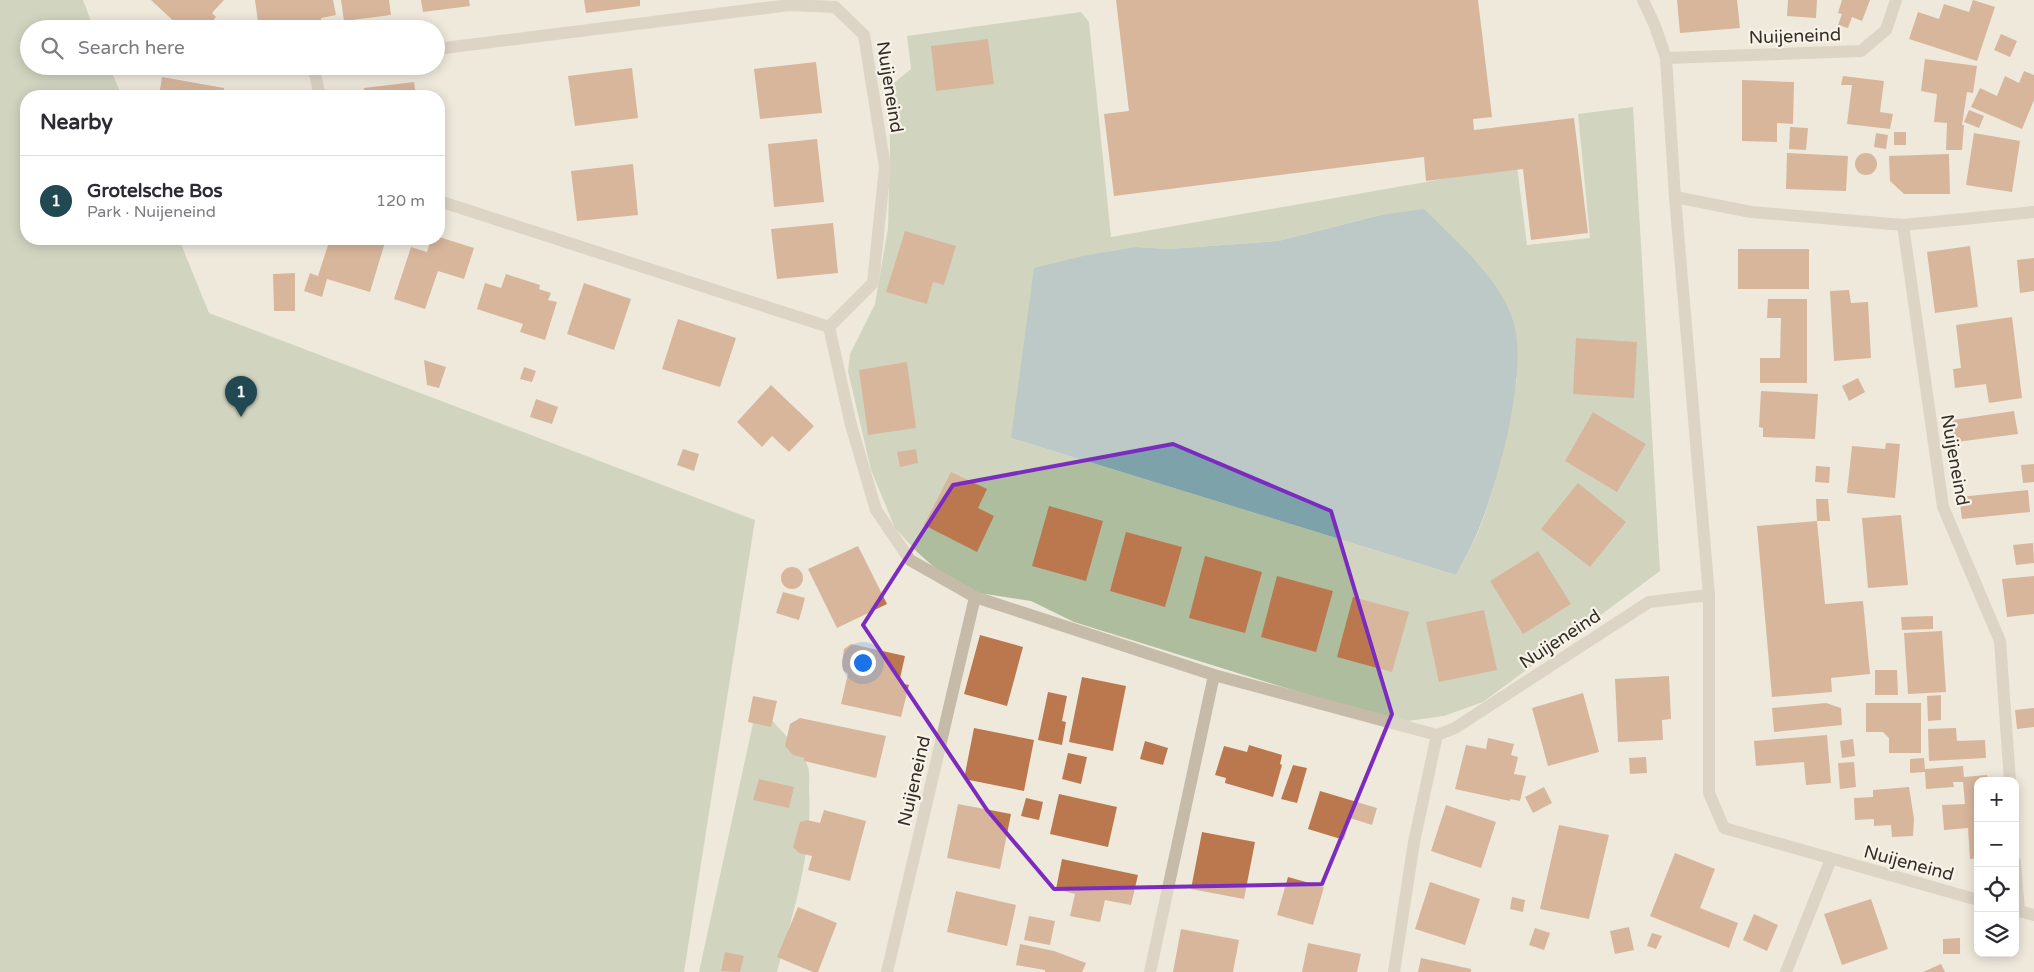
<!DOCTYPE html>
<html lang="en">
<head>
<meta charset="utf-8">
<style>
  :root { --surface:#fff; --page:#f2f2f3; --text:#2b2b33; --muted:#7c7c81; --line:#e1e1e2; --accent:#224852 }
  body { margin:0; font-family:"Varela Round",sans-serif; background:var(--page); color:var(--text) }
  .controls { position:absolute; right:15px; bottom:15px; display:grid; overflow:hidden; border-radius:10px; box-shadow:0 2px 12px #0003 }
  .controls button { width:45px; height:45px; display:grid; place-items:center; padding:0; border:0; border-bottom:1px solid var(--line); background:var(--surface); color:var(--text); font:25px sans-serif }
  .you { position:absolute; left:862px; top:662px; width:18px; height:18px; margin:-12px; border:4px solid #fff; border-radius:50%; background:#1a73e8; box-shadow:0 0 0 8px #1a73e833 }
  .badge { display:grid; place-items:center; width:32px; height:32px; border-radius:50%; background:var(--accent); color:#fff; font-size:16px; font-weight:700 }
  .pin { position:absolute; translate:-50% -41px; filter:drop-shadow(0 1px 2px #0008) }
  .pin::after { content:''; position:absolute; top:26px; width:18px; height:15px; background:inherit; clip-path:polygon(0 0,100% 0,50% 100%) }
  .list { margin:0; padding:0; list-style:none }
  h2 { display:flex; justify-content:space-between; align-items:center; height:65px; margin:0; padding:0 20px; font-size:21px }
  h2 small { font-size:16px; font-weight:400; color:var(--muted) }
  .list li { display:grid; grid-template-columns:32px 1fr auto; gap:15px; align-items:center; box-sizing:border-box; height:90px; padding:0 20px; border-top:1px solid var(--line) }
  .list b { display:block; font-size:19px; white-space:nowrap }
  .list p { margin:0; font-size:16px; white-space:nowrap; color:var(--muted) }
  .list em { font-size:16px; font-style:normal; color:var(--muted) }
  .icon { flex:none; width:28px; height:28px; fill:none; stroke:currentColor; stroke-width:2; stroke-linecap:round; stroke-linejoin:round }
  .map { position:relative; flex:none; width:2034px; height:972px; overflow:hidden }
  .search { position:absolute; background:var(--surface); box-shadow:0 2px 12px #0003; left:20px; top:20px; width:425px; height:55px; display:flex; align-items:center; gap:12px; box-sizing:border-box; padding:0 18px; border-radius:28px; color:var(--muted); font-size:19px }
  .panel { position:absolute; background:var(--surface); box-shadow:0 2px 12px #0003; left:20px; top:90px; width:425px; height:155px; border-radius:20px }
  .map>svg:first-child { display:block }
  .green { fill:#aebd9d; fill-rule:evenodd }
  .water { fill:#7ea2aa }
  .building { fill:#bb784f }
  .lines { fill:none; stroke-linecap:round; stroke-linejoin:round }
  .minor { stroke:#c6bba9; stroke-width:12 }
  .marked { fill:none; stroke:#7b2cbf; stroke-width:4; stroke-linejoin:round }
  .labels { text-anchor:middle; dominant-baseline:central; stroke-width:4.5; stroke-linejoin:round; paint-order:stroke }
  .street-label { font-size:18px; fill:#342e28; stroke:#f8f3e8 }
</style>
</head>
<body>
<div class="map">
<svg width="2034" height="972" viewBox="0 0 2034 972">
  <rect width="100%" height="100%" fill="#efe9dc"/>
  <path class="green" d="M0,0H83L94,29H29V66H109L122,96H26V239H179L209,313L755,520L684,972H0Z
    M1081,12L1089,22L1111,237L1517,166L1527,245L1590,238L1578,114L1633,107L1660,571L1483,702L1444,716L1408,721L1347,707L1074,622L1031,601L960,590L917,552L895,528L871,470L848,371L850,354L875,304L888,228L890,150L889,87L911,69L907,36ZM1381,215L1517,378C1508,430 1498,482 1479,530C1472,546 1464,560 1456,575L1011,438L1137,247L1168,249L1278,241Z
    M757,705C769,717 804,753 808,767C810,773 809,783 809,790C813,852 793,913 777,972H699Z"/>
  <path class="water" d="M1424,209C1454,239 1503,281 1514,324C1528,373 1498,483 1478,531C1472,546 1464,560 1456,575L1011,438L1034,268L1083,256L1137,247L1168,249L1278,241L1381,215Z"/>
  <path class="building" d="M151,0H224L212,13L216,17L208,26V29H182Z
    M255,0H333L336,15L321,18L322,23L299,26V29H259Z
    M341,0H389L391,15L344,21Z
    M421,0H469L470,6L423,12Z
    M584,0H640V6L586,13Z
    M1116,0H1478L1492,117L1473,119L1474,130L1574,118L1588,233L1531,240L1523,169L1426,181L1424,157L1114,196L1104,114L1129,111Z
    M1677,0H1737L1740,28L1680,33Z
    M1788,0H1817L1816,18L1787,16Z
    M1842,0H1870L1862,21L1852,17L1848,28L1838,25L1842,14L1838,13Z
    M1973,0L1995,7L1977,61L1909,39L1918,12L1939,19L1944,4L1969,12Z
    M2001,34L2017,41L2010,57L1994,50Z
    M988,39L994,84L936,91L931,46Z
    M1925,59L1977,66L1973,93L1967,92L1962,125H1964L1962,150H1946L1947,123L1934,122L1937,94L1921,91Z
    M816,62L822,113L760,119L754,69Z
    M632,68L638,118L575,126L568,76Z
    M2024,71L2034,75V100L2022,129L1971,107L1980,88L1997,96L2005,76L2019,83Z
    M1843,76L1884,81L1880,112L1893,114L1890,129L1847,124L1852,85H1841Z
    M162,77L224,88L223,96H159Z
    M1742,80L1794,82L1793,124L1777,123V142L1742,141Z
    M414,82L416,96H365L364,88Z
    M1969,110L1984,116L1979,128L1964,122Z
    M1790,127L1808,128L1806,150L1789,149Z
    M1894,132H1906V145H1894Z
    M1876,133L1888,135L1886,149L1874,147Z
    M1974,133L2020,141L2012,192L1966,185Z
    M817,139L824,202L774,207L768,144Z
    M1855 164a11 11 0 1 1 22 0a11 11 0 1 1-22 0Z
    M1787,153L1848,156L1846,191L1786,189Z
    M1949,154L1950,194H1904L1890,181L1889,156Z
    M633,164L638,215L577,221L571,171Z
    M833,223L838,273L777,279L771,229Z
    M905,231L956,246L944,285L933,282L927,304L886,292Z
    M439,237L474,248L464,279L438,271L425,309L394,299L411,247L427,252L431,239H439Z
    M330,239H386L370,292L327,279L322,297L304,291L310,273L318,276Z
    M1970,246L1978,307L1935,313L1927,252Z
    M1738,249H1809V289H1738Z
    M2034,258V291L2020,293L2017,260Z
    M295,273V311H274L273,274Z
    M506,274L540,285L539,289L551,293L548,300L557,302L545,340L520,332L523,324L477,309L485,283L501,288Z
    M584,283L631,299L614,350L567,334Z
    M1849,290L1851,303L1868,302L1871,358L1834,361L1830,291Z
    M1768,299H1807V383H1760V358H1780L1781,318H1767Z
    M2012,317L2022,398L1989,403L1986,384L1955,388L1953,369L1961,368L1956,325Z
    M678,319L736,338L720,387L662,369Z
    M1576,338L1637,342L1634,398L1573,394Z
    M424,360L446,367L439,388L427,385Z
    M907,362L916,428L868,435L859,370Z
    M524,367L536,371L532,382L520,379Z
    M1858,378L1865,392L1849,401L1842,386Z
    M771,385L814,426L789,452L772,436L762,447L737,422Z
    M1761,391L1818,394L1815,439L1763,437V428L1759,427Z
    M536,399L558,407L552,424L530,417Z
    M2014,411L2018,434L1949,443L1946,421Z
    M1593,412L1646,444L1617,492L1565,461Z
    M1886,443L1900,444L1895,498L1847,493L1852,446L1885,449Z
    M683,449L699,454L694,471L677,465Z
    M916,449L918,463L900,467L897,452Z
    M2034,464V482L2023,483L2021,465Z
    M1816,466L1830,467L1829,483L1815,482Z
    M951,472L987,489L978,508L994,516L977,552L924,525Z
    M1578,483L1626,522L1590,567L1541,529Z
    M2028,490L2030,512L1962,519L1959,497Z
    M1816,499H1828L1830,521H1817L1825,604L1863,601L1870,674L1831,678L1832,692L1772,697L1757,526L1817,521Z
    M1049,506L1103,521L1086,581L1032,566Z
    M1901,515L1908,585L1868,588L1862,518Z
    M1126,532L1182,547L1165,607L1110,591Z
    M2033,543L2034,563L2016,565L2013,545Z
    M858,546L887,604L837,628L808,569Z
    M1538,551L1571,604L1523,634L1490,581Z
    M1205,556L1262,572L1245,633L1189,618Z
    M781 578a11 11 0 1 1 22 0a11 11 0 1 1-22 0Z
    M1277,576L1333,591L1316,652L1261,637Z
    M2034,576V614L2007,617L2002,579Z
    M783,592L805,598L799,620L776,613Z
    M1353,597L1409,612L1392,672L1337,657Z
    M1484,610L1497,670L1439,682L1426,622Z
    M1933,616V629L1902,630L1901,617Z
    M1942,631L1946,692L1908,694L1904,633Z
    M980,635L1023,647L1007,706L964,694Z
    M851,644L905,656L899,683L909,685L901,717L841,704L848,674L843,670L842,663L844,649Z
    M1875,670H1897L1898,695H1875Z
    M1669,676L1671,719L1662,720L1663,740L1618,742L1615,679Z
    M1082,677L1126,686L1113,751L1069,742Z
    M1048,692L1067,696L1062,721L1066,722L1062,745L1038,740Z
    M1583,693L1599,752L1548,766L1532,708Z
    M1941,695V720L1928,721L1927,696Z
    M753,696L777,701L771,727L748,722Z
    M1826,703L1841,708L1842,725L1774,732L1772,708Z
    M1866,703H1921V753H1889V738L1883,732H1866Z
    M2034,708V727L2017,729L2015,710Z
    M800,718L886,736L876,778L804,761V758L793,755L785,746L790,724Z
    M974,728L1034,740L1024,791L964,779Z
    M1956,728L1957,741L1985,740L1986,758L1929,761L1928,729Z
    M1827,735L1831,783L1806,785L1804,762L1756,766L1754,741Z
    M1488,738L1514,744L1511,755L1518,757L1514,774L1526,776L1520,801L1510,799V801L1455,789L1466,745L1486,749Z
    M1853,739L1855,756L1842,758L1840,741Z
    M1145,741L1168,748L1163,765L1140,759Z
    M1249,745L1282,755L1280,764L1282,765L1273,797L1225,783L1226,778L1215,775L1224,746L1247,752Z
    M1068,753L1087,757L1081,784L1062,779Z
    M1646,757L1647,773L1630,774L1629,758Z
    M1924,758L1925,769L1963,766L1964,777L1987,775L1988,781H1978V858L1970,859L1968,828L1944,830L1942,805L1965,804L1963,782H1953L1954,787L1926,789L1925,772L1910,773V759Z
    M1854,762L1856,787L1840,789L1838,763Z
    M1293,765L1307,768L1297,803L1281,799Z
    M759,779L794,787L789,808L753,800Z
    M1544,787L1552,803L1533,813L1525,797Z
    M1909,787L1914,819L1913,836L1892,837L1891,825L1874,826V819L1855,820L1854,798L1873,797V790Z
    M1320,791L1377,808L1372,825L1350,818L1344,840L1308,829Z
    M1059,794L1117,807L1108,847L1050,834Z
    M1026,798L1043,802L1039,820L1021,816Z
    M958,804L1011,814L1000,869L947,858Z
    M1446,805L1496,822L1481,868L1431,851Z
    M824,810L866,821L850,881L808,870L812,856L799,853L793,847L800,822L807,820L820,823Z
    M1559,825L1609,835L1589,919L1540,909Z
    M1202,832L1255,842L1244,899L1191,889Z
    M1675,853L1715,869L1700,908L1738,923L1729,948L1650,916Z
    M1062,859L1138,875L1131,905L1105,900L1100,922L1070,916L1075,894L1056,889Z
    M1288,877L1324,887L1313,925L1277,915Z
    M1430,882L1480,899L1465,945L1415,929Z
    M956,891L1016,905L1007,946L947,932Z
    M1512,897L1525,900L1523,912L1510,909Z
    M1871,899L1888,949L1842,965L1824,914Z
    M798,907L837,923L818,972H813L777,957Z
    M1754,914L1778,925L1767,951L1743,940Z
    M1029,916L1055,921L1050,945L1024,940Z
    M1629,927L1634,950L1615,954L1610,931Z
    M1535,928L1550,933L1544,950L1529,945Z
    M1181,929L1239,940L1233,972H1173Z
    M1652,933L1662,936L1656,949L1647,946Z
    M1960,938V954H1943V939Z
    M1308,943L1361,954L1357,972H1302Z
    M1020,944L1054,951L1086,963L1082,972H1045V970L1016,965Z
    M725,952L744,956L740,972L721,971Z
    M1421,958L1471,969V972H1418Z
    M1941,964L1945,972H1923Z"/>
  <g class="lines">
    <path class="minor" d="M1643,0L1655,26L1666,58L1675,197L1709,595V793L1724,828L1978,900
      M436,49L789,5L835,7L864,35L885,167L873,283L829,327
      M1666,58L1861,51L1886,30L1896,0
      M313,66L320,96
      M1675,197L1751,212L1903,225L2034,212
      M439,201L829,327
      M1903,225L1943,507L2000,641L2010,781
      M829,327L851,425L876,510L910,560L975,597L1214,675L1437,735L1455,728L1649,602L1709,595
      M2015,862L2019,911
      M2015,910L2034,915
      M887,972L975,597
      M1150,972L1214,675
      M1394,972L1414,842L1437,735
      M1786,972L1831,859"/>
  </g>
  <path d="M0 0H2034V972H0ZM1173,444L1331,511L1392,714L1322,884L1054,889L987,810L863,625L953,485Z" fill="#efe9dc" fill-opacity=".55" fill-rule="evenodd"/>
  <path class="marked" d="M1173,444L1331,511L1392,714L1322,884L1054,889L987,810L863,625L953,485Z"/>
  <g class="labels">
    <g class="street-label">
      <text transform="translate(1795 36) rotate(-2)">Nuijeneind</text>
      <text transform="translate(890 87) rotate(81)">Nuijeneind</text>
      <text transform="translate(1955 460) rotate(80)">Nuijeneind</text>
      <text transform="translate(1560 639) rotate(-33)">Nuijeneind</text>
      <text transform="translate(914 781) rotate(-77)">Nuijeneind</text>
      <text transform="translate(1909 863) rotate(15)">Nuijeneind</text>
    </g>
  </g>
</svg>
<div class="controls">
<button>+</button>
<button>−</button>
<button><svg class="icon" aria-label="locate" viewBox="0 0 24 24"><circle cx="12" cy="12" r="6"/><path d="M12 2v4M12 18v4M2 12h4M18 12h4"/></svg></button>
<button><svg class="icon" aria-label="layers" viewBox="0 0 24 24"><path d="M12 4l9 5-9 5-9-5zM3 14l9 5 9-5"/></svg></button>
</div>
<div class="you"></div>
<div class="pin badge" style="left:241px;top:417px">1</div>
<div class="search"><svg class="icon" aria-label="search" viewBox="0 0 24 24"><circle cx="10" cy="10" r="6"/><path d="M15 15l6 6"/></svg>Search here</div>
<section class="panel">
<h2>Nearby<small></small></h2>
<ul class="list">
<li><span class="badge">1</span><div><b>Grotelsche Bos</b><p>Park · Nuijeneind</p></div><em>120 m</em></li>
</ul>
</section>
</div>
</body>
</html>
